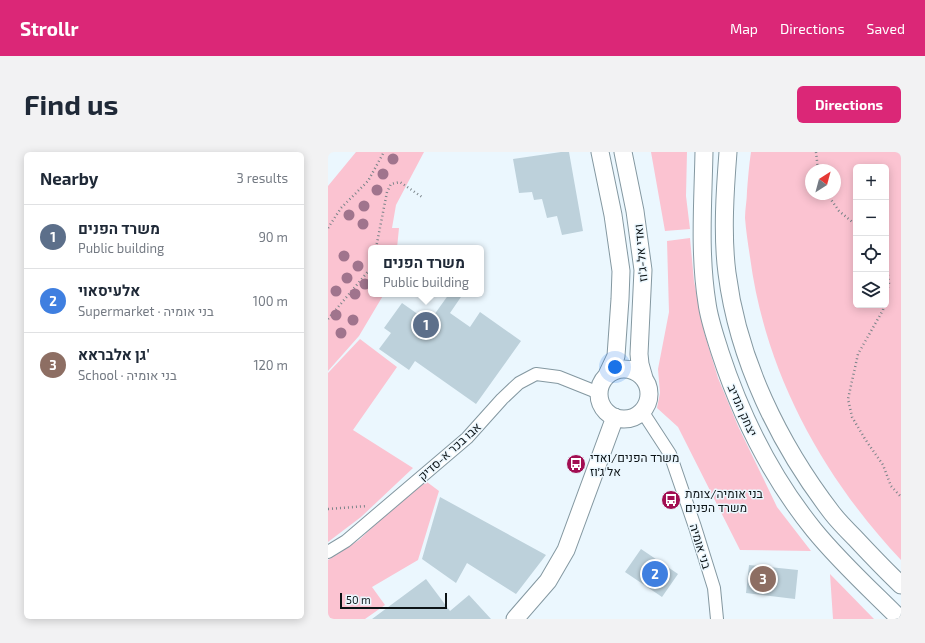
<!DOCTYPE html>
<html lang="en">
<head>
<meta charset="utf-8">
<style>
  :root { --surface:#fff; --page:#f2f2f3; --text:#1f2937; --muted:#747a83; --line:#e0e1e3; --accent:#db2777 }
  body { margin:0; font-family:"Exo 2",Heebo,sans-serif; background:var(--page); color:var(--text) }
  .controls { position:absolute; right:12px; top:12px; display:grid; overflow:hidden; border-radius:6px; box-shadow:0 2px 10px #0003 }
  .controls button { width:36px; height:36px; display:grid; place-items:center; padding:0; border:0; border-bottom:1px solid var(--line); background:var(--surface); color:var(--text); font:20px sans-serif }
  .compass { position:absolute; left:477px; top:12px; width:36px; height:36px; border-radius:50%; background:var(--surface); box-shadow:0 2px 10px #0003; rotate:36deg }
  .scale { position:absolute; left:12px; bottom:10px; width:107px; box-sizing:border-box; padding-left:4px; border:2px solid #0c1316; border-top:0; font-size:11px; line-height:14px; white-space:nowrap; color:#0c1316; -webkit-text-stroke:3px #ebf7fe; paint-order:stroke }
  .you { position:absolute; left:287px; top:215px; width:14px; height:14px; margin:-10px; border:3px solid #fff; border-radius:50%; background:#1a73e8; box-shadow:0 0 0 6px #1a73e833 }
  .badge { display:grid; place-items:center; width:26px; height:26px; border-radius:50%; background:var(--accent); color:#fff; font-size:13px; font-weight:700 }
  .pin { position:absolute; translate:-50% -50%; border:2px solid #fff; box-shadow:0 1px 4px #0006 }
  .popup { position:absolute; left:40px; top:93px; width:116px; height:52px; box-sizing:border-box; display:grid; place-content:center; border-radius:6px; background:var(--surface); filter:drop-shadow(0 1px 3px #0005); font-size:13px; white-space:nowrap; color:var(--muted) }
  .popup b { font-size:15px; color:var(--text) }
  .popup::after { content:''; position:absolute; left:50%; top:100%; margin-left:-8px; border:8px solid transparent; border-top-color:var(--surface) }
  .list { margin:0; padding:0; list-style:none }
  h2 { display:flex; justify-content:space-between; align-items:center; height:52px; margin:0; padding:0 16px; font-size:17px }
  h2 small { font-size:13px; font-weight:400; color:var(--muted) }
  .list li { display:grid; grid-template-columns:26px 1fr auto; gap:12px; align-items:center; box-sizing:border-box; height:64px; padding:0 16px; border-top:1px solid var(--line) }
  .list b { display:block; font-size:15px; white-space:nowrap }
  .list p { margin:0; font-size:13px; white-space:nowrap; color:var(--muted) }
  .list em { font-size:13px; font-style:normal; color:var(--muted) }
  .icon { flex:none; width:22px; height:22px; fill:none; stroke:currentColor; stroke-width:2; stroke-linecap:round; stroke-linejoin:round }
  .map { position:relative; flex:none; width:573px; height:467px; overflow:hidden; border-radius:6px }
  header { display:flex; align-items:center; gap:24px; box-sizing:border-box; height:56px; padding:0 20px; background:var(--accent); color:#fff }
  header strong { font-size:19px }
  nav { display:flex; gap:22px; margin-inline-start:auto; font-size:14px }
  .intro { display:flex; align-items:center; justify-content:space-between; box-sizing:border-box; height:96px; padding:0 24px }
  h1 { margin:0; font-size:28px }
  .button { padding:10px 18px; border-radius:6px; background:var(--accent); color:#fff; font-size:14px; font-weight:700 }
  main { display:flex; gap:24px; padding:0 24px }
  aside { flex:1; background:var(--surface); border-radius:6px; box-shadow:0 2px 10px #0003 }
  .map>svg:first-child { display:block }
  .green { fill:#fbc3d1; fill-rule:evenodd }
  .building { fill:#bdd1db }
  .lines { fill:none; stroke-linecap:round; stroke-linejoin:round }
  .street-casing { stroke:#8498a1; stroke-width:14 }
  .secondary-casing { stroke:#8498a1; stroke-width:19 }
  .path { stroke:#7a8489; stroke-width:2.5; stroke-dasharray:1 3; stroke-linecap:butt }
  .street { stroke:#fff; stroke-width:12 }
  .secondary { stroke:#fff; stroke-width:17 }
  .tree { fill:#a0748d }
  .labels { text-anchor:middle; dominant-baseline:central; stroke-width:3; stroke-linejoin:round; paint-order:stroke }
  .street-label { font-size:12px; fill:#0c1316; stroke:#ebf7fe }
  .poi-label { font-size:12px; fill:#0c1316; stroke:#ebf7fe; text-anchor:start }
</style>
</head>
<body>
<header>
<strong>Strollr</strong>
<nav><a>Map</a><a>Directions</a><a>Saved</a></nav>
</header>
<div class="intro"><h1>Find us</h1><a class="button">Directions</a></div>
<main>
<aside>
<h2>Nearby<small>3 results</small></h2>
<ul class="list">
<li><span class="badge" style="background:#5c6f8a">1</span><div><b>משרד הפנים</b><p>Public building</p></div><em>90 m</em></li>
<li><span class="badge" style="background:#3f7fe0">2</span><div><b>אלעיסאוי</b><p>Supermarket · בני אומיה</p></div><em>100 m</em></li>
<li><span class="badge" style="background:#8d6e63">3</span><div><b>גן אלבראא'</b><p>School · בני אומיה</p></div><em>120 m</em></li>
</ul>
</aside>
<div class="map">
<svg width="573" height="467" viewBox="0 0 573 467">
  <rect width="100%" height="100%" fill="#ebf7fe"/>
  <path class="green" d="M28,0H96L68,53L64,76H71L69,96H43V142H56L53,147L31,184L0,219V34Z
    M323,0H359L358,44L362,77L337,79Z
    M423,0H573V408C494,324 437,220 422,105C420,92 418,79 417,66C417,57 419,48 419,39C420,26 421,13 423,0ZM528,15H558V153H528ZM483,18H507V42H483Z
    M362,86L366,129L376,180L390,226L410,274L449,355L483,399L412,398L350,275L329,256L332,241L330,217L341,160L339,89Z
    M32,187L69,215L25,278L85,316L33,365L0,390V221Z
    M95,327L111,339L90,408L44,435L57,453L37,467H0V408L31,388Z
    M502,422L546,467H505Z"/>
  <path class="building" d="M233,0H241L255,79L234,83L229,64L219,66L214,47L206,48L204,40L191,41L185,7Z
    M121,142H135L122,161L142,175L152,160L193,189L148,252L87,209L81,218L51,197L63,181L56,176L74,151L101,170Z
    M112,345L218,403L188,442L139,411L128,431L94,407Z
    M313,397L350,422L334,445L297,420Z
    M421,413L470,418L467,447L418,441Z
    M98,427L122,459L141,443L163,467H44Z"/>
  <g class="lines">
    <g class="street-casing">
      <path id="street" d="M314,259L342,302L367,375L386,436L389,467
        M0,400L18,389L139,286L174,247L191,231L208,222L231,225L271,241"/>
    </g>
    <g class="secondary-casing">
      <path id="secondary" d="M272,0L285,63L293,119L292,147L288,204L279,223
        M295,0L307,59L315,118L311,202L312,212L316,226
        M376,0C375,50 371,101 379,151C381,167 387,184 392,200C413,264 444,326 486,378C512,410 543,438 572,467
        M400,0C397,38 394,83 399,121C410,208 451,292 504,361C511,370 519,378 527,386C542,402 557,418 573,433
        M271 242a25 25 0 1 1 50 0a25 25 0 1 1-50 0Z
        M187,467L220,429L238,398L287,265"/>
    </g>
    <path class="path" d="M488,0L490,18
      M499,42L511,59L528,73
      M0,76L13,56L40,29L56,0
      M48,96L59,40L63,32L72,30L94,45
      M558,107L561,131L558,144
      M556,153L555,158L530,202L520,247L524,265L537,287L555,313L563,334L573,345
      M0,167L43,116
      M0,357L39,354"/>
    <use href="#street" class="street"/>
    <use href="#secondary" class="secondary"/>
  </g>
  <g class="tree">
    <circle cx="65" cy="7" r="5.5"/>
    <circle cx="55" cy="22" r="5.5"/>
    <circle cx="49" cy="38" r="5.5"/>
    <circle cx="36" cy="54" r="5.5"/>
    <circle cx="21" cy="63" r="5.5"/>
    <circle cx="35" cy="72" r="5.5"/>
    <circle cx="16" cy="104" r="5.5"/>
    <circle cx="30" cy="114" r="5.5"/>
    <circle cx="19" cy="126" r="5.5"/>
    <circle cx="37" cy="132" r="5.5"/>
    <circle cx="8" cy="139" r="5.5"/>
    <circle cx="27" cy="142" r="5.5"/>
    <circle cx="8" cy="163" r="5.5"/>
    <circle cx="25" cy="168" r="5.5"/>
    <circle cx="13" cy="181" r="5.5"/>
  </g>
  <defs>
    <g id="bus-disc" transform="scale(1)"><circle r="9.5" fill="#a20e52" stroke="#ebf7fe"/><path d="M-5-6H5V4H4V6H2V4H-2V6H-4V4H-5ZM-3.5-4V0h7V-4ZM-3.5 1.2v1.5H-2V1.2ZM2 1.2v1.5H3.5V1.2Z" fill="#fff"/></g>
  </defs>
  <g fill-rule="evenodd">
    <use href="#bus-disc" x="248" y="312"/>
    <use href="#bus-disc" x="343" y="348"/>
  </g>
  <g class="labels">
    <g class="street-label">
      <text transform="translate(312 101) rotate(-95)">ואדי אל-ג'וז</text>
      <text transform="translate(415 258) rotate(66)">יצחק הנדיב</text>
      <text transform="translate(121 299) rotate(-42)">אבו בכר א-סדיק</text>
      <text transform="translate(373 394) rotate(73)">בני אומיה</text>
    </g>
    <g class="poi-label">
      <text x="262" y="305">משרד הפנים/ואדי<tspan x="262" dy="14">אל ג׳וז</tspan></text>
      <text x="357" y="341">בני אומיה/צומת<tspan x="357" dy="14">משרד הפנים</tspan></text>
    </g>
  </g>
</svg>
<div class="controls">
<button>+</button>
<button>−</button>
<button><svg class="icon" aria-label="locate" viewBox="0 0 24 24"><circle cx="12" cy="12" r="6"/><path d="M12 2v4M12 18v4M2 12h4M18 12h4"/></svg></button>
<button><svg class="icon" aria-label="layers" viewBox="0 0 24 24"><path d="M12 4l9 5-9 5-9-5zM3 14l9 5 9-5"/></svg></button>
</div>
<svg class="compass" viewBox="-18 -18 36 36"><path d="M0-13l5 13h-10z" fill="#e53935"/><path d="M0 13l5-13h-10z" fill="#747a83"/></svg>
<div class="scale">50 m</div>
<div class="you"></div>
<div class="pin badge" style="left:98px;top:173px;background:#5c6f8a">1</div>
<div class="popup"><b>משרד הפנים</b>Public building</div>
<div class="pin badge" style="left:327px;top:422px;background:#3f7fe0">2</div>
<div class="pin badge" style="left:435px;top:427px;background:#8d6e63">3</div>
</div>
</main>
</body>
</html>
